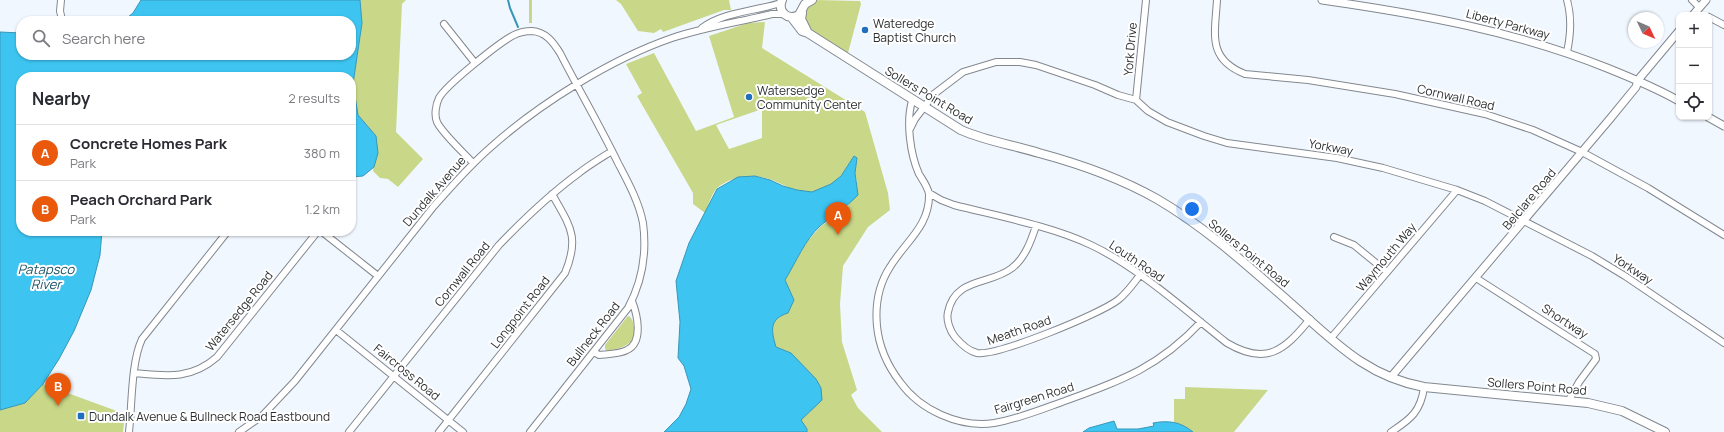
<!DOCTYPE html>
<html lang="en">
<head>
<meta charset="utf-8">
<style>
  :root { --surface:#fff; --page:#f2f2f3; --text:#2b2b33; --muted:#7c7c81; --line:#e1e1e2; --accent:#ea580c }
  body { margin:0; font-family:Manrope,sans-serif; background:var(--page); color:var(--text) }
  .controls { position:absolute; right:12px; top:12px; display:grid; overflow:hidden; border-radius:8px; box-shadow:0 1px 3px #0004 }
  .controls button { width:36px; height:36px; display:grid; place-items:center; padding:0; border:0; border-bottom:1px solid var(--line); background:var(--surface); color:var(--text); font:20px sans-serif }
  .compass { position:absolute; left:1628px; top:12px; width:36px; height:36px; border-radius:50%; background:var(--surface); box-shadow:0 1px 3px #0004; rotate:134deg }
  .you { position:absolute; left:1192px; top:209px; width:14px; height:14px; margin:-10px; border:3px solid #fff; border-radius:50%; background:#1a73e8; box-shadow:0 0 0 6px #1a73e833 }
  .badge { display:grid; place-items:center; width:26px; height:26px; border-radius:50%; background:var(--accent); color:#fff; font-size:13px; font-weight:700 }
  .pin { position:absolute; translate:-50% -33px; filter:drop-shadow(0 1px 2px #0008) }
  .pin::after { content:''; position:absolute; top:21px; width:14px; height:12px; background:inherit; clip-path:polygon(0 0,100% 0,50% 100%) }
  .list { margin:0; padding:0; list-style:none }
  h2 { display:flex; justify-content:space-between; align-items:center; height:52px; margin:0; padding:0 16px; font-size:17px }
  h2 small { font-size:13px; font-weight:400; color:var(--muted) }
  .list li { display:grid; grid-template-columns:26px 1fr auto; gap:12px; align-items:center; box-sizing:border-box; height:56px; padding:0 16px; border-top:1px solid var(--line) }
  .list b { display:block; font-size:15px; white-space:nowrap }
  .list p { margin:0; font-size:13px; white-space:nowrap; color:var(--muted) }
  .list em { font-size:13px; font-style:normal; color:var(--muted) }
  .icon { flex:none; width:22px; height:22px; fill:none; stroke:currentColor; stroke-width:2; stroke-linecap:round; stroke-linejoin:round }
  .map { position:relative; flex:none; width:1724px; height:432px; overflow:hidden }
  .search { position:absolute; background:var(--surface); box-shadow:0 1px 3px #0004; left:16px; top:16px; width:340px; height:44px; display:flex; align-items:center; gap:10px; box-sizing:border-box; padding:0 14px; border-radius:16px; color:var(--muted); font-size:15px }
  .panel { position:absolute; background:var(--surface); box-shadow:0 1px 3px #0004; left:16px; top:72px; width:340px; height:164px; border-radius:16px }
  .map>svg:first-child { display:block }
  .green { fill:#c8d888; fill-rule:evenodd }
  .water { fill:#3dc4f0; stroke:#3897b7 }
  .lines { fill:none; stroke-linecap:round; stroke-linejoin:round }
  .stream { stroke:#3897b7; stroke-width:2 }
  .minor-casing { stroke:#83888f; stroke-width:8 }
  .tertiary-casing { stroke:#83888f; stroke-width:9 }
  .secondary-casing { stroke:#83888f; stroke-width:10 }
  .minor { stroke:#fff; stroke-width:6 }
  .tertiary { stroke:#fff; stroke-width:7 }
  .secondary { stroke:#fff; stroke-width:8 }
  .poi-dot { fill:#206fbe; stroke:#fff; stroke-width:1.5 }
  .labels { text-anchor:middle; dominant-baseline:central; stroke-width:4; stroke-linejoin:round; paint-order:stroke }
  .poi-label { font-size:12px; fill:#2c2f31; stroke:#fff; text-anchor:start }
  .street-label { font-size:12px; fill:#2c2f31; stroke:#fff }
  .water-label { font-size:13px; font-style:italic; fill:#1e5366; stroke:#fff }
</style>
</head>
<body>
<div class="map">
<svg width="1724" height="432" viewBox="0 0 1724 432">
  <rect width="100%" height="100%" fill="#f1f7ff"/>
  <path class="green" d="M360,0H406L402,4L396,132L423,159L398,187L388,179L380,178L373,171L376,136L358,115L353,84L362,23Z
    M529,0H532V23H529Z
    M616,0H729L731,10H724L663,32L661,29L654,33L638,31L621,4Z
    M816,0L860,1L861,4L848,53C831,43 801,32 806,9Z
    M765,22L762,48L865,112L888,193L890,210L868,227L843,266L840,304L842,342L857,390L851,395L858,408L882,432H807V429L801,420L810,411L791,353L776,347C771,330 769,319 788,313L794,300L785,280L806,243L820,227L848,206L857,182L855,173L857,158C848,161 847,168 841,175C836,183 822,190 813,192C799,194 784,185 772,180C755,173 731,176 717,188C712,193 708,206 705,213L693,204V193L637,96L642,93L626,64L654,53L696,131L734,117L709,36L748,23ZM762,109V138L729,149L716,125Z
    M629,316C633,319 633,323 634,327C637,345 621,348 607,351L605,349V345L627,317Z
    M43,384L125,414L123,432H0V410L25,403Z
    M1185,387L1268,390L1234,432H1193L1185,426L1174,422V399H1185Z"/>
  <path class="water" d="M141,0H360L362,23L353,84L358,115L376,136L378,153L374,167L363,176L351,177V77H21V231H102L100,255L91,290L74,331L59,359L43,384L25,403L0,410V32L21,33V55H351V21H123L133,13Z
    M854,156L857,158L855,173L858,195C847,207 833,215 820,226C805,240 796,262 785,280L794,300L788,313C769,319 771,330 776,347L791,353L816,379L821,388L822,400L801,420L807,429V432H664L679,417L686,404L691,389L684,366L678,358L680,322L676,281L689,243L717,189L738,177L755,176L770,180L783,186L797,190L812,192L831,184L841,176Z
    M1114,421L1117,429H1138L1154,426L1153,423C1169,420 1181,422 1193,432H1083L1089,428Z"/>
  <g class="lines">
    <path class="stream" d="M508,0L510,8L518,27"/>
    <g class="minor-casing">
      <path id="minor" d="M61,0L60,11L62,20
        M1217,0C1215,34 1207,59 1245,74L1308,80L1395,94L1485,114L1533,130L1582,152L1648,188L1724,235
        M1692,0L1699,7
        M1709,17L1724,25
        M444,24L475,63
        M702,28C723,12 756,11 781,3
        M1567,52C1571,34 1572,18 1567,0
        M1136,100L1146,0
        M912,101C906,121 910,154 919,174C922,179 928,187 929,194C930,226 905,242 890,267C879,284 875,305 877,326C879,347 887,365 900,382C920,410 959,428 994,423C1018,419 1040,410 1062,402C1120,381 1158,368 1201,322
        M910,129L915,119L934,94L963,72L996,62H1020L1036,65L1095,85L1118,95L1136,100L1148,111L1167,122L1204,136L1227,143L1337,158L1383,168L1457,190L1485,201L1592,256L1625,276L1724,343
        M473,163C464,153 442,133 437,122C434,115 436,104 439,98C446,85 500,42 514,35C520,32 526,31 532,31C546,32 553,42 560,53C579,90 600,126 618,163C628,182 639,202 643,223C647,253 642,282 628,308L530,432
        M929,193L941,200L954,205C997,216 1051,226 1091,245C1138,267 1186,311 1227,343C1266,366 1284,351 1310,319
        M1036,226C1031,241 1025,258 1012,268C991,285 955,277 948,312C946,320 950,331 955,337C961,344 968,351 977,353C998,356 1100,314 1118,300C1127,293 1133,284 1140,275
        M321,231L378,276
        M1334,237L1354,245L1387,272
        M1476,278L1595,354L1596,359L1579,382L1569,400
        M336,330L463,432
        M1331,338L1457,190
        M594,352L599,355C608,354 620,354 627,350C644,342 637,314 632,301
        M134,373C166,376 191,380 217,357L318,231
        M129,432C132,406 131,362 142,339L228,231
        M239,432L262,416L295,381L434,206C452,186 470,165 491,147C539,104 611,59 672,38C705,27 739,22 772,14H784
        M349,432L499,245C524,219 550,194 579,173C589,165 601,158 612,151
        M439,432L565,273C580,237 570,226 552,194
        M1391,432C1411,419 1421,411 1424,387"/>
    </g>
    <g class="tertiary-casing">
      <path id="tertiary" d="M1322,0C1420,14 1515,31 1607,68C1632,78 1656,88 1679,101
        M1693,15L1706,0
        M1708,117L1724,126
        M1391,377L1609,120L1636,87L1638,80L1679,31"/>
    </g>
    <g class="secondary-casing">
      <path id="secondary" d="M782,0C777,12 788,21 799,15L805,4L812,0
        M802,13L801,19L808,33
        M792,18L802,31L808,33L961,130C986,141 1013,145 1039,153C1080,164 1120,178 1157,199C1205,227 1247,265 1288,301C1332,339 1364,376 1424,387L1588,403L1622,411L1665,432"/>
    </g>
    <use href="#minor" class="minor"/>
    <use href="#tertiary" class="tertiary"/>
    <use href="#secondary" class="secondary"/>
  </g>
  <g class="poi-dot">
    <circle cx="865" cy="30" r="4"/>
    <circle cx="749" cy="97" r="4"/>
    <rect x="77" y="412" width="8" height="8" rx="2"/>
  </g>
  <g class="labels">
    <g class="poi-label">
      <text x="873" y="23">Wateredge<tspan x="873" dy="14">Baptist Church</tspan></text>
      <text x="757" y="90">Watersedge<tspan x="757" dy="14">Community Center</tspan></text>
      <text x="89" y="416">Dundalk Avenue &amp; Bullneck Road Eastbound</text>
    </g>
    <g class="street-label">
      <text transform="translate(1508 24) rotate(15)">Liberty Parkway</text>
      <text transform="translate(1130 49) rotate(-85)">York Drive</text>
      <text transform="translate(929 95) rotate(31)">Sollers Point Road</text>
      <text transform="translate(1456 97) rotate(13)">Cornwall Road</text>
      <text transform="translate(1331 147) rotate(10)">Yorkway</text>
      <text transform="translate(434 191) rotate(-49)">Dundalk Avenue</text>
      <text transform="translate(1529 199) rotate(-50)">Belclare Road</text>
      <text transform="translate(1249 253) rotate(39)">Sollers Point Road</text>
      <text transform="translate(1386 257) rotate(-50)">Waymouth Way</text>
      <text transform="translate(1137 261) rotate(34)">Louth Road</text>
      <text transform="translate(1633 269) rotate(33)">Yorkway</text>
      <text transform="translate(462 274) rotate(-51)">Cornwall Road</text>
      <text transform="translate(239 311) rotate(-51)">Watersedge Road</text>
      <text transform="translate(520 312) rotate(-52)">Longpoint Road</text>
      <text transform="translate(1565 321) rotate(33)">Shortway</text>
      <text transform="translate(1019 330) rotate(-19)">Meath Road</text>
      <text transform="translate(593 334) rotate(-52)">Bullneck Road</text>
      <text transform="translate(407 372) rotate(39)">Faircross Road</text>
      <text transform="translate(1537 386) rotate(5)">Sollers Point Road</text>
      <text transform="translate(1034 398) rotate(-17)">Fairgreen Road</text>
    </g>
    <g class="water-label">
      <text x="46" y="269">Patapsco<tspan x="46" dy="15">River</tspan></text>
    </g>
  </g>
</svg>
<div class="controls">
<button>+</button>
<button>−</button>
<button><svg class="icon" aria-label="locate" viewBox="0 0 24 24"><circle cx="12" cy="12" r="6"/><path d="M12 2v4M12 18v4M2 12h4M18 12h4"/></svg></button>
</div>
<svg class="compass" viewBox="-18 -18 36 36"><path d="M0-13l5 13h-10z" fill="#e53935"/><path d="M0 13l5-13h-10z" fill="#7c7c81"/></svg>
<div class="you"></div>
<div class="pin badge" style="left:838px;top:235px">A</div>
<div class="pin badge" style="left:58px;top:406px">B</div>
<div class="search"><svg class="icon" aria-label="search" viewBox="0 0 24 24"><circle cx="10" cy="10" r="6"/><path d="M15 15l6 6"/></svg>Search here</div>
<section class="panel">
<h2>Nearby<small>2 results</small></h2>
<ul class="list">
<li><span class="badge">A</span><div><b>Concrete Homes Park</b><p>Park</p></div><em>380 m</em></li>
<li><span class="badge">B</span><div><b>Peach Orchard Park</b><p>Park</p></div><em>1.2 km</em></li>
</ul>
</section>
</div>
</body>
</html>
